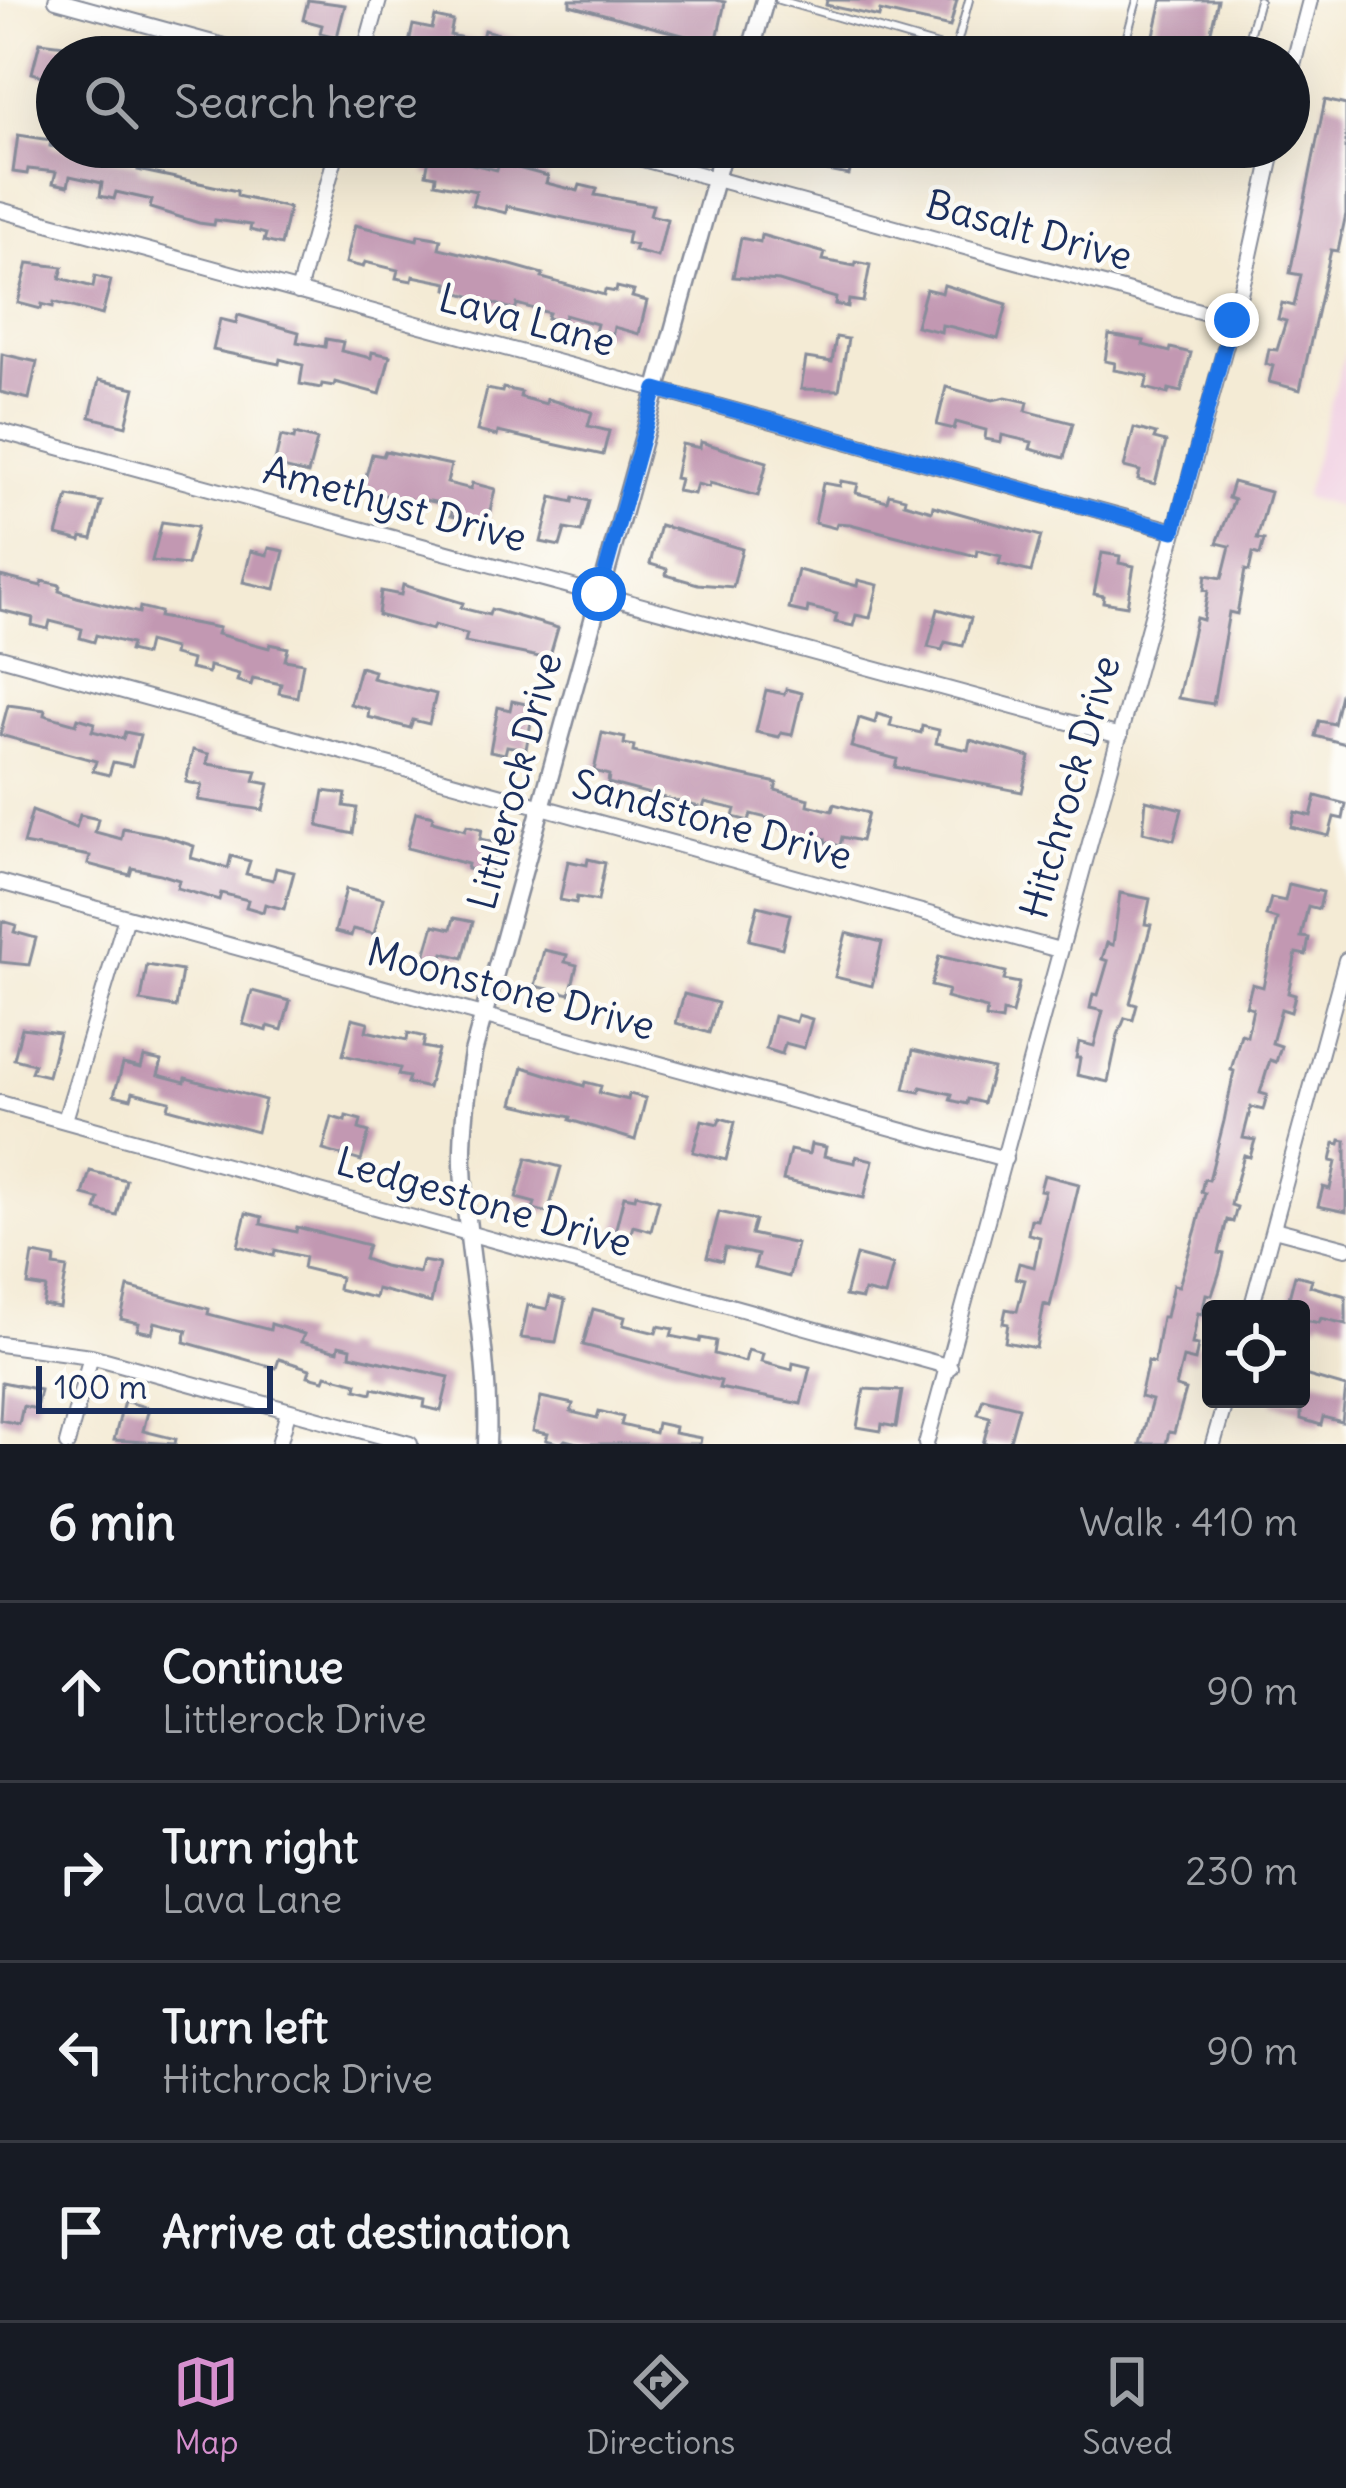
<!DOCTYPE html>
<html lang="en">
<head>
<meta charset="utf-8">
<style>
  :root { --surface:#171b24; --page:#20242c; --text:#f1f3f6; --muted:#9ea1a6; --line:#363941; --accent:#d690ce }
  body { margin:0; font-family:Delius,sans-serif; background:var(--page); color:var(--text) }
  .controls { position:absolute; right:36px; bottom:36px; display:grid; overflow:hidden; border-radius:12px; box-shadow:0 12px 48px #0002 }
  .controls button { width:108px; height:108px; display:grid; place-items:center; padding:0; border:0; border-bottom:3px solid var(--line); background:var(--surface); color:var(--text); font:60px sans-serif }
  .scale { position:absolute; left:36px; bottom:30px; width:237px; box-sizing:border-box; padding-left:12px; border:6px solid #1b2f5e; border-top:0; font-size:33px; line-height:42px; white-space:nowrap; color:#1b2f5e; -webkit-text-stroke:9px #fdfcf7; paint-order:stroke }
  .stop { position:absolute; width:36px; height:36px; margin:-27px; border:9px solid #1a73e8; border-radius:50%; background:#fff }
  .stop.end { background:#1a73e8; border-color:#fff; box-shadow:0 3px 12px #0008 }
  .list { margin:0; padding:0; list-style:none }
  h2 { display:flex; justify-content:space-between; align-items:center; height:156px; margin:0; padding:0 48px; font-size:51px }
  h2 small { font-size:39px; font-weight:400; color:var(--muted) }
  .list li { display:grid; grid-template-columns:78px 1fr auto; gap:36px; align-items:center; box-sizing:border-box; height:180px; padding:0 48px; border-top:3px solid var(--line) }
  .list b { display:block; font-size:45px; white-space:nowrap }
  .list p { margin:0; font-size:39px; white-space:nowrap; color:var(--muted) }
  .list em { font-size:39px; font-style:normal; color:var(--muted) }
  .icon { flex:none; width:66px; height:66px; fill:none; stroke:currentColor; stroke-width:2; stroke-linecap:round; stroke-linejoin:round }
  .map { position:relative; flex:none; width:1346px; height:1444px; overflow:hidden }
  .search { position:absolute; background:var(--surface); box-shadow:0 12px 48px #0002; left:36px; right:36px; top:36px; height:132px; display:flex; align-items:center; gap:30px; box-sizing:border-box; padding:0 42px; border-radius:66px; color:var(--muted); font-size:45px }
  .sheet { height:876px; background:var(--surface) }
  nav { display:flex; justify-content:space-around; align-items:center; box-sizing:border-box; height:168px; border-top:3px solid var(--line); background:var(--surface); font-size:33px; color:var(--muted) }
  nav a { display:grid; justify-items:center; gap:6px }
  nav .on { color:var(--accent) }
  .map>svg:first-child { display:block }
  .built { fill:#f1d0e3 }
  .building { fill:#c298b2 }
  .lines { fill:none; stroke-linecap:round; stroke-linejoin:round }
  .service-casing { stroke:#888d9a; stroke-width:10 }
  .minor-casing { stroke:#888d9a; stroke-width:18 }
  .tertiary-casing { stroke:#888d9a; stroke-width:21 }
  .service { stroke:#fff; stroke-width:6 }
  .minor { stroke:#fff; stroke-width:14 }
  .tertiary { stroke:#fff; stroke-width:16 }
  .route { stroke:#1a73e8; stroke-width:15 }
  .labels { text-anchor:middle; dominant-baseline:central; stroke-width:9; stroke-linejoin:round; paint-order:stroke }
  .street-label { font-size:39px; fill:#1b2f5e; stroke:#fdfcf7 }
</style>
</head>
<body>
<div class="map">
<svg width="1346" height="1444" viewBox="0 0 1346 1444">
  <rect width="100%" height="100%" fill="#fdfcf7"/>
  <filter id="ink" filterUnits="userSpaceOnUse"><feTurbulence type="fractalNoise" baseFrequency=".00833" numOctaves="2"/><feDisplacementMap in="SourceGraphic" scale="24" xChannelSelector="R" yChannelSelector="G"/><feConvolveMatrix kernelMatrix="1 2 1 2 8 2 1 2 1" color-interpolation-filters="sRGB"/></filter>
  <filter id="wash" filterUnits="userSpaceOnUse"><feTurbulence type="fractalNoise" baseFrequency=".004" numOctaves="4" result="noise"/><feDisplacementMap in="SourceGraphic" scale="48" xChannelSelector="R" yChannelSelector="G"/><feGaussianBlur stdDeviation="2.7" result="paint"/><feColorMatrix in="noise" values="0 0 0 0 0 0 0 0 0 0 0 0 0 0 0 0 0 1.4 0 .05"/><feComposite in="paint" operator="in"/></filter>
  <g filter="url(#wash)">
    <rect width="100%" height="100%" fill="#f4ebd5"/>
    <path class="built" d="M1346,349V509L1304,497Z"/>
    <g id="blocks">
      <path class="building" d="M308,0L345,5L337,37L320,33L322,25L303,20Z
        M570,0H716L725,2L716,44L570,5Z
        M827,0H957L950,27L880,11L879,17L826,5Z
        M1162,0H1218L1205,57H1149Z
        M435,17L453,21L450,35L481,42L484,30L532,43L529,57H441L425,53L424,57H406L413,25L432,29Z
        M40,42L73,46L70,57H57V80L32,73Z
        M1325,100L1346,105V214L1338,251L1331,250L1300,390L1269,382L1273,366L1266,364L1269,349L1277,350L1286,321L1278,319L1282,303L1294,306L1301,275L1290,273Z
        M18,135L51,140L50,146L139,165L138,170L237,191V196L289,208L281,245L264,241L266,234L250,230L251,225L215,220L214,225L199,223L150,208L152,200L116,192L114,199L100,196L102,183L70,176L68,186L53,183L56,172L28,169L27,174L13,172Z
        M431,147L465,154L464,162L497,170L499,163L548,176L546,183L578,191L580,185L597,189L595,195L653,205L650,215L667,219L658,257L634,251L636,245L627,243L629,232L507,206L506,213L472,205L476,191L435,183L436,176L426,174Z
        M818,147H856L849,175L813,168Z
        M355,225L417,240L418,235L441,239L439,248L511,265L543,274L542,278L604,295L605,290L616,292L617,287L634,291L632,297L647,301L639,334L614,327L612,336L595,332L597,324L565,315L563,322L547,318L549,313L517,304L515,310L447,289L448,283L413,276L412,281L396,278L398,270L365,262L363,267L346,263Z
        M761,235L825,253L823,260L855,266L856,262L870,265L863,302L849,300L848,307L835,304L836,298L779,281L733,277L741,238L760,242Z
        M28,263L63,267L60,278L93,287L95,276L111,280L102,315L54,302L53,307L42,304L41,309L18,303Z
        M944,285L1007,304L998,339L952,327L942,325L941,332L916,326L926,289L942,293Z
        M238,315L299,332L297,342L325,347L326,339L343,342L341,351L371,358L372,352L390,356L380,394L335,382L334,386L322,384L321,388L300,384L303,365L280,359L279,364L213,350L220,319L236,323Z
        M1109,335L1144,341L1143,345L1170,352L1171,348L1191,353L1181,392L1169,389L1168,394L1145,388L1148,376L1114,370L1115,363L1105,361Z
        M836,337L848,339L839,390L801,389L806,358L832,362Z
        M2,354L37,362L29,399L0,392Z
        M99,380L135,388L126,426L90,417Z
        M946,387L993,400L1006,397L1028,402L1026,411L1073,423L1064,458L1030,449L1032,442L1002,435L1001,442L985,439L986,430L956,422L954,429L937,425Z
        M503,388L521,392L520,397L546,404L547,399L592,412L588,426L609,431L603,455L498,432L497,436L477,431L487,389L502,392Z
        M1134,428L1156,434L1154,439L1166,442L1155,484L1138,480L1140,471L1124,467Z
        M295,434L317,440L308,474L274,466L281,436L294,439Z
        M701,442L767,462L758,496L710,483L709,487L697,484L694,494L677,491L680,479L675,478L682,444L700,448Z
        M385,451L451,465L447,483L471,489L472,483L495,489L487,524L451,515L454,506L425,500L424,507L408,504L409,499L362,491L372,454L383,456Z
        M841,481L858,484L856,493L887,501L889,494L905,498L904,503L932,511L933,506L1041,536L1031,572L999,564L1001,556L977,550L976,556L850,524L837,523L835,528L815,523L823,483L840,486Z
        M1233,482L1270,492L1257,539L1264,540L1260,555L1253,553L1249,571L1245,570L1237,614L1229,612L1213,704L1178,698L1196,618L1203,620L1208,591L1204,590L1206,575L1222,578L1230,546L1217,543L1234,500L1228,498Z
        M68,496L102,502L92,539L82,537L81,541L57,535Z
        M552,497L573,502L574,497L589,501L581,532L565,529L560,546L541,542Z
        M162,522L197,527L187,565L152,561Z
        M660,525L742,549L733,587L698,584L666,575L667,569L650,564Z
        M269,548L284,551L275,589L243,582L251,551L267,555Z
        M1102,553L1120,556L1119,563L1134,566L1127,606L1103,602L1104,596L1094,594Z
        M798,570L857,586L858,580L878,585L870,618L856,615L853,626L835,622L837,614L808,607L807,613L789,609Z
        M0,576L41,586L42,581L60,585L59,591L77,597L139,613L140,607L160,612L159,617L219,628L217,634L269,648L270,644L288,648L285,660L303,663L297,697L279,693L281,684L253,678L251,685L237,681L239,674L209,666L208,673L190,669L192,660L173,655L174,649L148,642L145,655L129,651L131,644L96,635L94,642L80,638L82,629L50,621L48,629L32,625L33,618L0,610Z
        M403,585L463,603L461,608L489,615L491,609L558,628L549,659L465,642L467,634L434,625L432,630L378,615L381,591L401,595Z
        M938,609L971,618L963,646L945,642L942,650L928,647Z
        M360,667L374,671L372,678L436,694L429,724L413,720L410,728L384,721L368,717L369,709L350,704Z
        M786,689L802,693L792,735L781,733L779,737L756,732L766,690L784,694Z
        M1341,694L1346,695V744L1315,736L1319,721L1334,724Z
        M512,701L530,705L528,717H532L526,749L507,746L505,754L490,751L498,707L510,710Z
        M8,705L45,710L44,715L76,724L78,718L95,723L92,731L123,739L125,732L140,735L132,766L113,762L109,775L93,771L96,761L0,735Z
        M877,714L892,718L890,726L921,733L922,726L939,730L936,743L968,750L970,740L1030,757L1022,792L895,767L897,759L851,747L859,718L875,723Z
        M602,733L625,738L624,744L634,746L633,752L777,783L775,790L809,799L808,805L832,811L834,804L868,813L861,841L842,837L840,846L825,842V839L778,827L779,821L751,814L749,821L733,817L735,809L705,802L703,808L608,783L609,775L594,771Z
        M193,750L209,754L207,764L257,771L254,781L269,784L263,810L198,800L202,785L186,782Z
        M324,791L346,794L344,806L357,808L353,834L318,826Z
        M1316,796L1346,804L1343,819L1334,817L1329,836L1291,827L1295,812L1311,816Z
        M1146,800L1182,809L1174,840L1143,832Z
        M32,811L76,828L80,815L98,819L95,832L121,839L123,828L160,835L194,846L191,858L228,868L231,856L250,861L246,874L273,880L276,868L294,872L284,909L265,904L263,912L246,907L248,900L221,893L219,900L177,888L179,880L160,874L132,868L130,875L114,871L88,864L90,856L23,844Z
        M416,812L433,816L432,821L465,830L467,825L482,829L480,839L498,843L490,875L467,869L468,864L407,848Z
        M588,859L605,863L598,901L577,897L576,903L560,900L568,861L587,865Z
        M1289,884L1323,892L1319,909L1308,906L1301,937L1309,938L1306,955L1296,953L1288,993L1295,995L1291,1012L1281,1009L1272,1043L1281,1046L1276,1062L1270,1060L1260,1093L1267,1095L1263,1110L1251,1107L1243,1138L1255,1140L1250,1157L1244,1155L1235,1187L1231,1205L1237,1207L1233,1222L1227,1220L1219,1253L1224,1254L1220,1271L1212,1295L1206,1294L1202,1314L1198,1313L1192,1344L1198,1345L1195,1361L1183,1358L1176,1387L1186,1390L1174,1433L1169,1432L1166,1444H1140L1152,1400L1140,1397L1148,1361L1154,1363L1162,1317H1166L1173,1285L1179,1286L1197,1226L1205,1193L1201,1192L1204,1179L1209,1180L1224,1121L1234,1071L1231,1070L1241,1034L1247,1036L1253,1008L1246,1006L1252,984L1263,987L1277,919L1266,916L1271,898L1285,901Z
        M346,889L383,898L374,934L353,929L351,936L335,932Z
        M1120,893L1150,899L1145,924L1151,925L1130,1003L1137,1005L1133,1020L1125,1018L1118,1035L1108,1082L1077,1075L1080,1058H1076L1079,1042L1094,1046L1103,1011L1090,1008L1093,994L1098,995L1108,961L1102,959L1107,943L1113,945Z
        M758,906L790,914L782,948L749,940Z
        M454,918L473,922L463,958L444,953L442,961L425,956L434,925L451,929Z
        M2,921L16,925L14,932L36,938L29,965L0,962Z
        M846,933L882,942L872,986L835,977Z
        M544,950L567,955L565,962L577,965L570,994L535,986Z
        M939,956L1006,972L1004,980L1019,983L1012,1014L1003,1012L1002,1021L986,1018L987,1009L946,998L948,990L931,986Z
        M147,965L182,971L176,1007L141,1001Z
        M252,991L290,1001L282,1030L268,1026L267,1031L243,1024Z
        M684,994L718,1003L709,1033L676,1023Z
        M798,1015L812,1019L804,1048L785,1043L782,1054L766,1049L774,1016L796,1022Z
        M352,1018L368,1022L366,1031L407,1040L408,1033L425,1037L423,1047L438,1050L428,1088L407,1083L409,1077L398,1075L400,1068L343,1055Z
        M22,1028L59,1033L48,1076L31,1072L34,1064L14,1059Z
        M913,1050L993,1069L983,1103L968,1099L967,1104L950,1100L952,1094L921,1087L920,1092L904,1089Z
        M144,1057L162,1061L158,1075L185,1082L186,1078L265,1100L257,1132L168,1108L170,1101L133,1092L131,1099L114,1095L123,1064L141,1068Z
        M523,1067L584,1086L585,1082L601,1086L599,1093L628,1100L629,1094L646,1098L635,1140L570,1120L571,1117L513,1104Z
        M346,1116L361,1120L359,1129L369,1132L361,1161L323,1150L332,1117L345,1121Z
        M720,1118L735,1122L726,1160L693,1152L702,1120L718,1124Z
        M1341,1140L1346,1141V1212L1318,1206L1323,1187L1330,1189L1336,1162L1331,1161L1335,1143L1340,1144Z
        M811,1144L826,1147L824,1156L855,1163L856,1156L873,1160L864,1198L783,1180L790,1150L809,1154Z
        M527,1158L561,1167L548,1213L533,1209L535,1203L516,1198Z
        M90,1171L126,1180L117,1216L96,1210L99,1199L83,1195Z
        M1044,1175L1079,1184L1050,1306L1044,1304L1036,1348L1005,1342L1008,1324L1003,1323L1006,1309L1017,1311L1025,1280L1015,1278L1019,1263L1034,1267L1040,1237L1028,1234L1031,1219L1037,1220L1045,1191L1040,1190Z
        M636,1194L659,1200L651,1231L633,1226L630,1236L615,1232L624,1196L635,1198Z
        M719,1212L755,1220L751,1234L797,1244L789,1277L754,1268L758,1255L725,1248L722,1261L707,1257Z
        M246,1213L262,1217L261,1224L296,1232L297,1227L368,1245L364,1259L383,1266L419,1273L422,1261L439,1264L431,1303L377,1289L375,1298L338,1289L340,1277L303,1268L305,1257L275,1250L274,1256L238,1246Z
        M33,1254L55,1258L54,1266L67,1268L60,1308L43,1305L46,1288L28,1285Z
        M856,1255L893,1265L885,1296L864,1291L862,1299L845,1296Z
        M1295,1275L1312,1279L1310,1286L1346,1296V1324L1321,1318L1319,1323L1301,1319V1309H1286Z
        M128,1287L209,1309L208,1314L270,1330L271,1324L304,1334L301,1342L338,1351L339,1345L351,1348L350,1355L449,1377L441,1411L424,1407L425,1400L373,1388L372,1393L356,1389L357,1383L326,1375L324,1380L308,1376L310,1369L279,1359L276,1368L184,1342L187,1330L155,1322L152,1333L137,1330L139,1323L121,1319Z
        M550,1296L565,1300L556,1342L521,1338L528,1305L547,1309Z
        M593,1309L625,1317L623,1325L656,1333L658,1326L673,1329L671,1336L700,1342L701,1338L716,1341L714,1354L745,1362L748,1350L763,1354L761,1362L792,1370L793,1363L810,1367L801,1404L719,1388L721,1381L583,1345Z
        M1301,1374L1346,1387L1342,1422L1323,1417L1321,1425L1301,1419V1411L1273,1403L1274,1399H1301Z
        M2,1382L40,1390L36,1409L23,1406L19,1424L0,1420Z
        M864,1389L902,1391L896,1427L882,1424L881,1431L857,1427Z
        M541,1397L573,1404L571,1412L597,1418L599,1411L623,1417L621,1425L655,1433L657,1423L675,1427L674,1433L701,1438L700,1444H581L565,1440L561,1444L546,1440L548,1434L533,1431Z
        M983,1398L1019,1407L1009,1444H983L990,1417L978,1414Z
        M124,1401L149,1408L143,1431L176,1439L175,1444L114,1440Z"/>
    </g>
  </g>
  <g filter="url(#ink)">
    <use href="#blocks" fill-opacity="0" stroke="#888d9a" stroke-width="3"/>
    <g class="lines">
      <g class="service-casing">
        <path id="service" d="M779,0L955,51L969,0
          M1121,57L1137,0
          M1243,57L1259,0"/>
      </g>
      <g class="minor-casing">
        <path id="minor" d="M56,0L264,57
          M363,57L379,0
          M1289,81L1310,0
          M599,147L1232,320
          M0,210L1175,531
          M298,292L338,147
          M0,431L1120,736
          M0,657L1059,950
          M0,882L1005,1159
          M0,1103L950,1367
          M65,1120L126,917
          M1274,1229L1346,1248
          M1251,1309L1346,960
          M0,1344L91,1356L410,1444
          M67,1444L91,1356
          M279,1444L288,1412
          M926,1444L1249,260L1274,147
          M1213,1444L1226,1399"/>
      </g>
      <g class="tertiary-casing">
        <path id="tertiary" d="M749,57L765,0
          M487,1444C491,1351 466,1258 463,1165C462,1127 467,1090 473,1053L724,147"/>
      </g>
      <use href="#service" class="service"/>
      <use href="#minor" class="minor"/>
      <use href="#tertiary" class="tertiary"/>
    </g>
  </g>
  <g class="lines" filter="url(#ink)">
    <path class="route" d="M599,594L656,389L1174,531L1232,320"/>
  </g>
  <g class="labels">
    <g class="street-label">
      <text transform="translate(1029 230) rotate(15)">Basalt Drive</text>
      <text transform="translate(527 320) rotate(15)">Lava Lane</text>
      <text transform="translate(395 504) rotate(15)">Amethyst Drive</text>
      <text transform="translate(515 781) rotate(-75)">Littlerock Drive</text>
      <text transform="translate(1070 787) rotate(-74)">Hitchrock Drive</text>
      <text transform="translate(712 820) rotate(15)">Sandstone Drive</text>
      <text transform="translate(511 989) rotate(15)">Moonstone Drive</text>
      <text transform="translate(484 1202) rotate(16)">Ledgestone Drive</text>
    </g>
  </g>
</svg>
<div class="controls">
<button><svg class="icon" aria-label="locate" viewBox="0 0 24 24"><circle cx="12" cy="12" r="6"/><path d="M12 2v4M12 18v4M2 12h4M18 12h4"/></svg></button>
</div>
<div class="scale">100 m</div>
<div class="stop" style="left:599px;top:594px"></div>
<div class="stop end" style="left:1232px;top:320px"></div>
<div class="search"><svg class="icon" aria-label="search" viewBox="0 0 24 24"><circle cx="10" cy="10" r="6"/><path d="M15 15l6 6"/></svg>Search here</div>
</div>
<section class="sheet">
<h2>6 min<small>Walk · 410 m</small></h2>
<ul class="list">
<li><svg class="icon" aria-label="ahead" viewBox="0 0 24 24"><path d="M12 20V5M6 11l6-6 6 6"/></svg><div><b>Continue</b><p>Littlerock Drive</p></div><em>90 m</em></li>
<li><svg class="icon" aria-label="right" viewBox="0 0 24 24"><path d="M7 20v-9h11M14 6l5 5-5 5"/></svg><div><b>Turn right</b><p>Lava Lane</p></div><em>230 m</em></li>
<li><svg class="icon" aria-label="left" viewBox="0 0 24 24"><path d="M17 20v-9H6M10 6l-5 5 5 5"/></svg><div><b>Turn left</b><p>Hitchrock Drive</p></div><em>90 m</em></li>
<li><svg class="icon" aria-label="arrive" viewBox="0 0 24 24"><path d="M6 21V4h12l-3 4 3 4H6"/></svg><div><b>Arrive at destination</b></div></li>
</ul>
</section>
<nav>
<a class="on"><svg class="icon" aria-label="map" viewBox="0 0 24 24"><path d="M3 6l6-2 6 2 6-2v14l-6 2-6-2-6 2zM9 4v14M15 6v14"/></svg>Map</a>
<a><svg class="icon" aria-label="directions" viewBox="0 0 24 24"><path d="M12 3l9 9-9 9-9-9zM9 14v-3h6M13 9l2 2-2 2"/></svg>Directions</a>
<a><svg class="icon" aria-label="saved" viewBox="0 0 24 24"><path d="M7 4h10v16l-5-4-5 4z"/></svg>Saved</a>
</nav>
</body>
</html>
